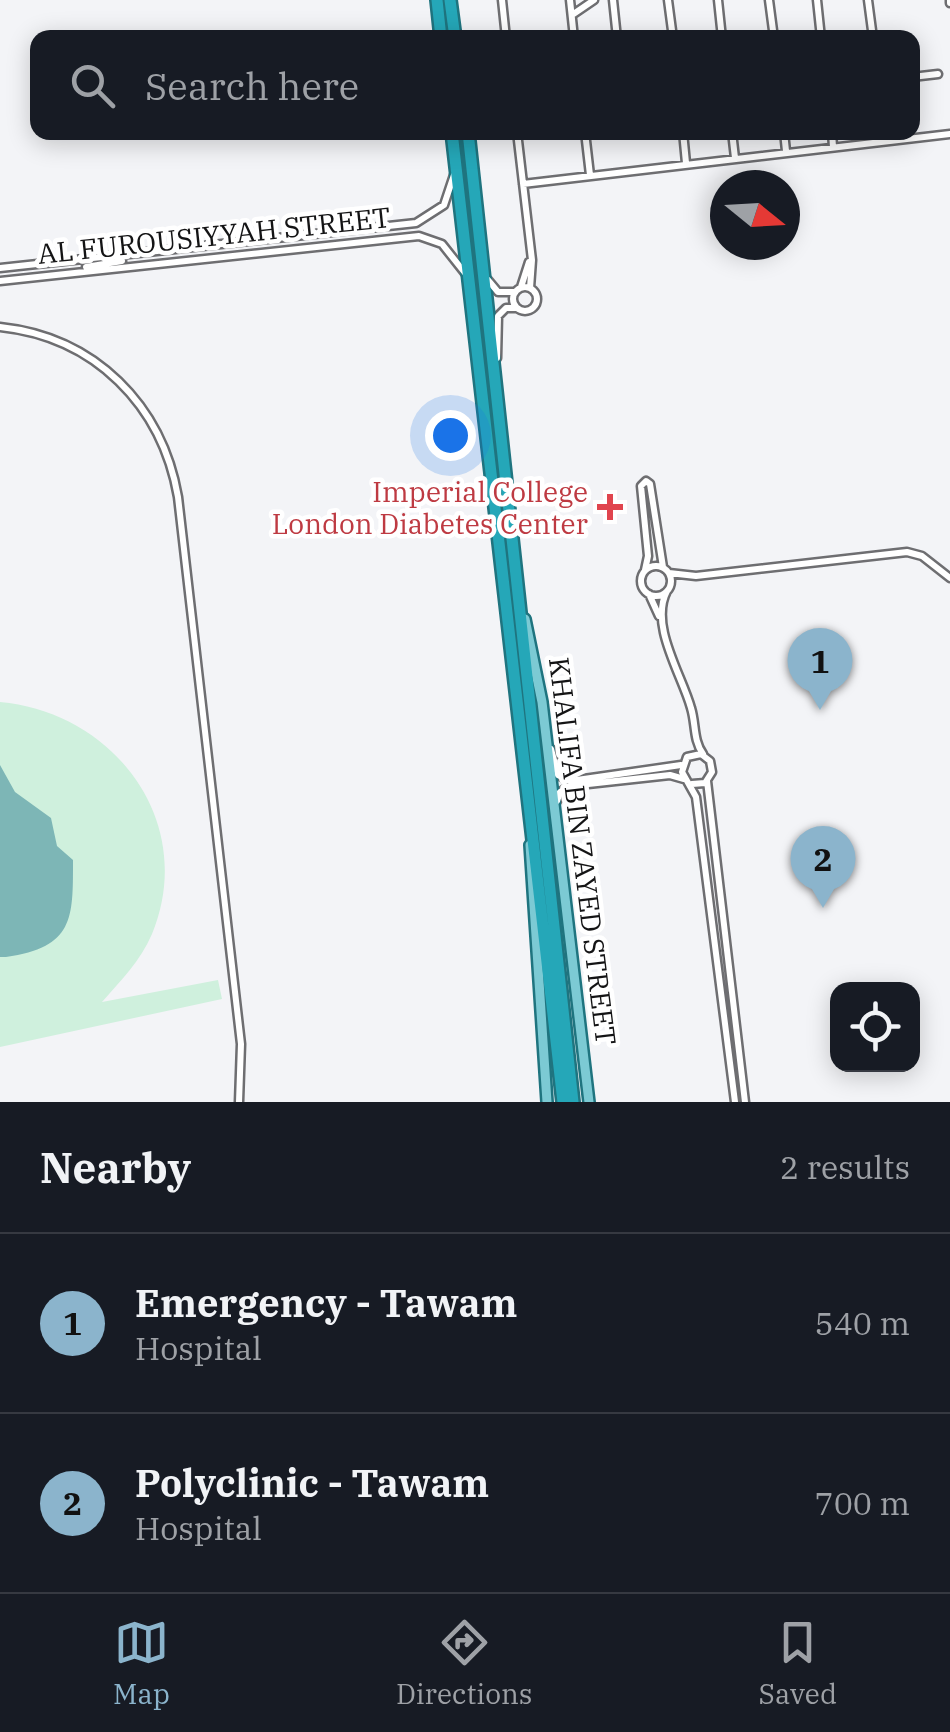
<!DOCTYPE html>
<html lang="en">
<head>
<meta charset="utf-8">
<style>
  :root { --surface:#171b24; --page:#242831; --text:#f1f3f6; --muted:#9ea1a6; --line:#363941; --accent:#8bb4cc }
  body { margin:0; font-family:"IBM Plex Serif",serif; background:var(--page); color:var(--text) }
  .controls { position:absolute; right:30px; bottom:30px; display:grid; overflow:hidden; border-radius:20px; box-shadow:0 5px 25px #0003 }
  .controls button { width:90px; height:90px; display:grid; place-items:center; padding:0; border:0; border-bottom:2px solid var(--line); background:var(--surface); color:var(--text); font:50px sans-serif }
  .compass { position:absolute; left:710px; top:170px; width:90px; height:90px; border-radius:50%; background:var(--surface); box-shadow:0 5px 25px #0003; rotate:108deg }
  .you { position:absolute; left:450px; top:435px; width:35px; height:35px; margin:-25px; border:8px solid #fff; border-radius:50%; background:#1a73e8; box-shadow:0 0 0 15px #1a73e833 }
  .badge { display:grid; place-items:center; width:65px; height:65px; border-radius:50%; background:var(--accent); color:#111; font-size:32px; font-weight:700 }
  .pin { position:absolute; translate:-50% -82px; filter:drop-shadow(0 2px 5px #0008) }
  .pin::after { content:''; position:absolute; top:52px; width:35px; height:30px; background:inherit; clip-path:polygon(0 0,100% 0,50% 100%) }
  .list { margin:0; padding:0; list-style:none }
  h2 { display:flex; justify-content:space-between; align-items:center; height:130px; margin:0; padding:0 40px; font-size:42px }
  h2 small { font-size:32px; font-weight:400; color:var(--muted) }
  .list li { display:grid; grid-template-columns:65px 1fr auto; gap:30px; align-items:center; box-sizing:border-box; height:180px; padding:0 40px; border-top:2px solid var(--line) }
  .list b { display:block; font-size:38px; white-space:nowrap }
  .list p { margin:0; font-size:32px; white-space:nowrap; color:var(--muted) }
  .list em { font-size:32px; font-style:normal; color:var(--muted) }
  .icon { flex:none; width:55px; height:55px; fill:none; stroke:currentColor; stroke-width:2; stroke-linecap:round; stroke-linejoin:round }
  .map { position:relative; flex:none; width:950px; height:1102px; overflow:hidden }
  .search { position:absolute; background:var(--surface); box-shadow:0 5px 25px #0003; left:30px; right:30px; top:30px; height:110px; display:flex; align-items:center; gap:25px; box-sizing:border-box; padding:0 35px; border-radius:20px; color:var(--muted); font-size:38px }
  .sheet { height:490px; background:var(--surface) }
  nav { display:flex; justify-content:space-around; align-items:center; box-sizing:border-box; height:140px; border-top:2px solid var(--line); background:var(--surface); font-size:28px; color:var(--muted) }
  nav a { display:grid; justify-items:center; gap:5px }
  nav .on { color:var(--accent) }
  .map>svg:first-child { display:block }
  .green { fill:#cff0dd }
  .water { fill:#7db6b6 }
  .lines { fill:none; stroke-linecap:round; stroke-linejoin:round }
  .minor-casing { stroke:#6e6e71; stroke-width:11 }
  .major-casing { stroke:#1f747f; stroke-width:14 }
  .highway-casing { stroke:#1f747f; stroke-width:16 }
  .minor { stroke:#fff; stroke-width:6 }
  .major { stroke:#7ccad4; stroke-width:9 }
  .highway { stroke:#25a7b8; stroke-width:11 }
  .health-dot { fill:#e0444e; stroke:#fff; stroke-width:4 }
  .labels { text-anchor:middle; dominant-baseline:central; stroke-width:9; stroke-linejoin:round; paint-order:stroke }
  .street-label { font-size:28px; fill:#141415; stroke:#fff }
  .health-label { font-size:28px; fill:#be3a42; stroke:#fff; text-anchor:end }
</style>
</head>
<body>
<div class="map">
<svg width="950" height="1102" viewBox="0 0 950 1102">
  <rect width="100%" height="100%" fill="#f3f4f7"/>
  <path class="green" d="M0,702C114,712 198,822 152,934C140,962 121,980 102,1002L218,980L222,999L0,1047Z"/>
  <path class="water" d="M0,765L15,792L51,818L57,846L73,860C73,919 74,947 6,957H0Z"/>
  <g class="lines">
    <g class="minor-casing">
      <path id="minor" d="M502,0L506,38
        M570,0L574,38
        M613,0L617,38
        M668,0L673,38
        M718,0L722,38
        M769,0L774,38
        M817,0L821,38
        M868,0L873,38
        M950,0V3
        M572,15L594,0
        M912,77L938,74
        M517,132L532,260L530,288
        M585,132L590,175
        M683,132L686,163
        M732,132L735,158
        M784,132L786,151
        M832,132L833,147
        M523,184L950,134
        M86,267L122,261L119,254
        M0,268L416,223L444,205L454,175
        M488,280L498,292H514
        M0,281L419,236L442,244L465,273
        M521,287L529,262
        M513 299a12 12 0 1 1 24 0a12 12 0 1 1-24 0Z
        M0,327C95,337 162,405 178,497L241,1044L239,1102
        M497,358L498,316L506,308H517
        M641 581a15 15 0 1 1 30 0a15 15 0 1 1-30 0Z
        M645,570L648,556L641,486L646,481L650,484L663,567
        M669,573L696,576L907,552L922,556L950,578
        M667,591C649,625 682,675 691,708C696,724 693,740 703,754
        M649,594L659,616
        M551,749L558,775L570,781L681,765
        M707,781L745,1102
        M692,784L705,783L712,772L710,761L701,754L687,757L682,772L696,797L735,1102
        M557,801L560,792L570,786L670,775L684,779"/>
    </g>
    <g class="major-casing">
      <path id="major" d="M525,619L542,702L589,1102
        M530,845L547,1102"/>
    </g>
    <g class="highway-casing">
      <path id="highway" d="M437,0L441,38
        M450,0L455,38
        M452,132L563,1102
        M468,132L573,1102"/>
    </g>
    <use href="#minor" class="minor"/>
    <use href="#major" class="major"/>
    <use href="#highway" class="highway"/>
  </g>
  <path class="health-dot" d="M605 492h10v10h10v10h-10v10h-10v-10h-10v-10h10z"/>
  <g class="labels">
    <g class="street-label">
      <text transform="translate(214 235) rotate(-6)">AL FUROUSIYYAH STREET</text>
      <text transform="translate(583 851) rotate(83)">KHALIFA BIN ZAYED STREET</text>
    </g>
    <g class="health-label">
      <text x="588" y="491">Imperial College<tspan x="588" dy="32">London Diabetes Center</tspan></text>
    </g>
  </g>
</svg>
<div class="controls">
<button><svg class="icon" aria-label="locate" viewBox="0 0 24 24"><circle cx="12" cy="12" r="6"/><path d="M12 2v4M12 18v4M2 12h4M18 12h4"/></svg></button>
</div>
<svg class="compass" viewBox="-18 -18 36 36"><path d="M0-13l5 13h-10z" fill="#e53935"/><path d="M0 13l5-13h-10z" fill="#9ea1a6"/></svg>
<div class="you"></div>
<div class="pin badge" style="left:820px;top:710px">1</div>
<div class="pin badge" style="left:823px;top:908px">2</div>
<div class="search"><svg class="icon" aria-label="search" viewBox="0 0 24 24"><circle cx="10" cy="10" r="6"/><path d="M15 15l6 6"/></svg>Search here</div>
</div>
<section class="sheet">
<h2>Nearby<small>2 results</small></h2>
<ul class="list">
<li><span class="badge">1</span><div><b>Emergency - Tawam</b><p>Hospital</p></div><em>540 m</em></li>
<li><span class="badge">2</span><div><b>Polyclinic - Tawam</b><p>Hospital</p></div><em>700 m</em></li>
</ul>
</section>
<nav>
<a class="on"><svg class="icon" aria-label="map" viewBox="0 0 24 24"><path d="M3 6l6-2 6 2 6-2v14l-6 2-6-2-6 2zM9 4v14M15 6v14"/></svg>Map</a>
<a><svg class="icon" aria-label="directions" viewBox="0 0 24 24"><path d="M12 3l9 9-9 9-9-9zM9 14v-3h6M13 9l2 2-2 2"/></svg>Directions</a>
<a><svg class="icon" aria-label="saved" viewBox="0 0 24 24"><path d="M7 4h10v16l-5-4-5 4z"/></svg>Saved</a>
</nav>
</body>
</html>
